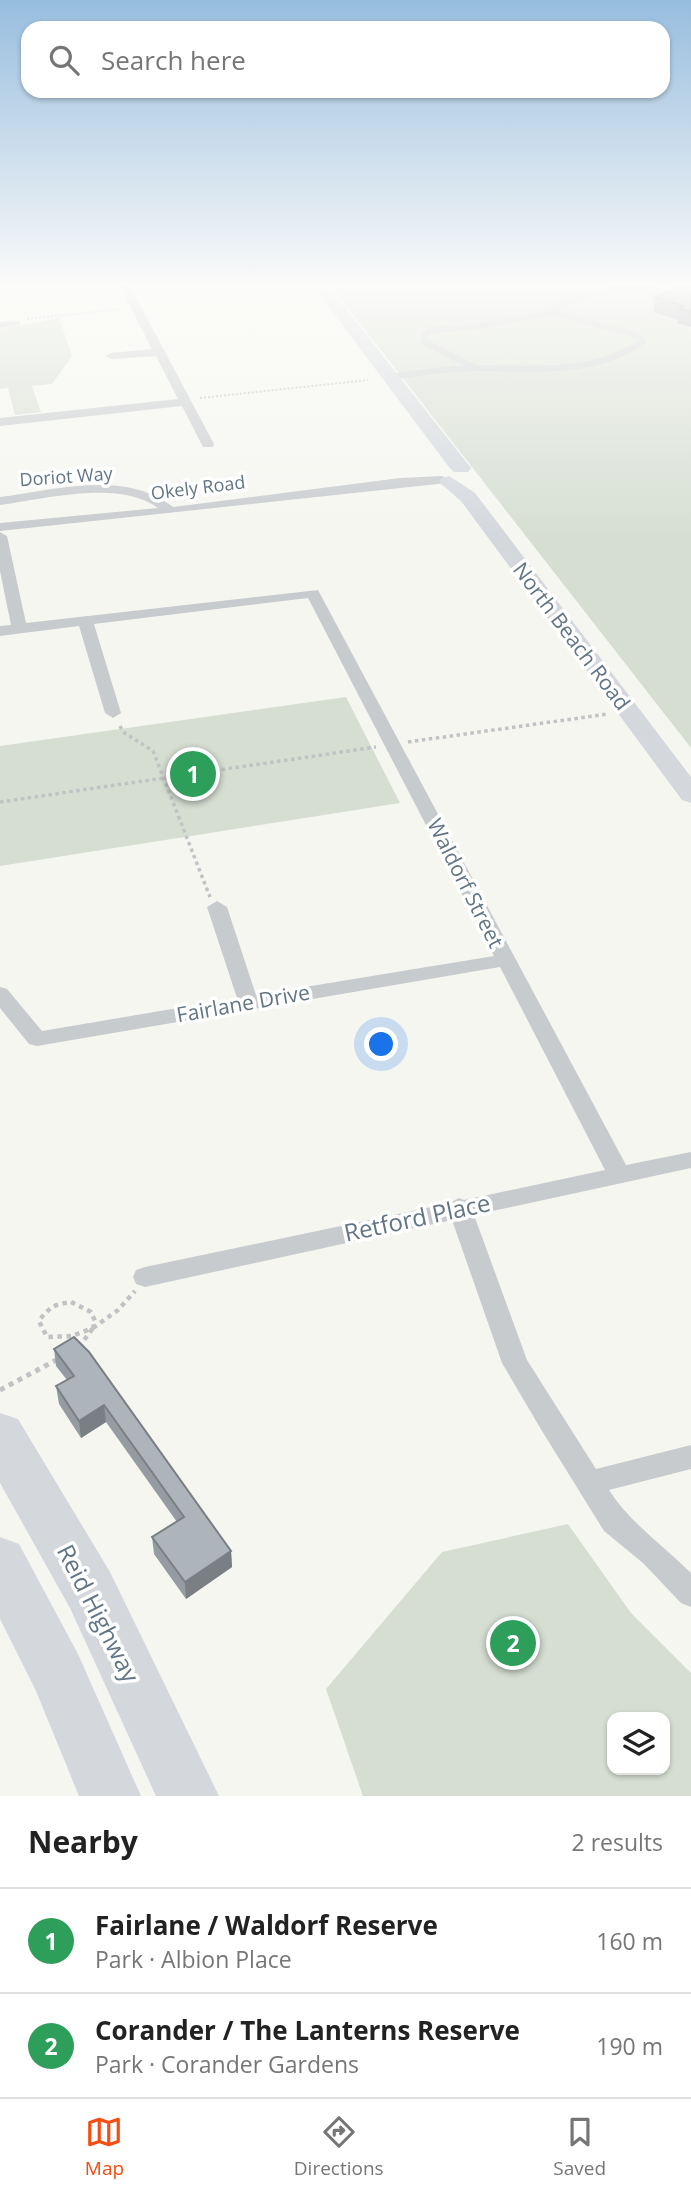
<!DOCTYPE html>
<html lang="en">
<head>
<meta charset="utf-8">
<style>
  :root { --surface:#fff; --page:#f6f6f6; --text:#222; --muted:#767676; --line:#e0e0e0; --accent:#f54d13 }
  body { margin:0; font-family:"Open Sans",sans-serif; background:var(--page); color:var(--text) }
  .controls { position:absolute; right:21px; bottom:21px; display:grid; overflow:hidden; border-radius:14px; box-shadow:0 2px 5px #0004 }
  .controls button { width:63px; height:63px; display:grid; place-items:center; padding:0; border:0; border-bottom:2px solid var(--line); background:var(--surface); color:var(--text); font:35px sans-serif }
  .you { position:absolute; left:382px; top:1045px; width:24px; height:24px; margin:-18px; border:5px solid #fff; border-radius:50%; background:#1a73e8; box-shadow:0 0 0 10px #1a73e833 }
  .badge { display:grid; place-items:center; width:46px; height:46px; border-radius:50%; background:var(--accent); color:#fff; font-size:23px; font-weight:700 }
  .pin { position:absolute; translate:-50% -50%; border:4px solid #fff; box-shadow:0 2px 7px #0006 }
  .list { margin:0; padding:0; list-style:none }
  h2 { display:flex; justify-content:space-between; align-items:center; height:91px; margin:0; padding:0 28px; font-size:30px }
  h2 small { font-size:23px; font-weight:400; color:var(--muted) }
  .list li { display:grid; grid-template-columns:46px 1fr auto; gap:21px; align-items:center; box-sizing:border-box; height:105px; padding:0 28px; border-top:2px solid var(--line) }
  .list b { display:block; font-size:26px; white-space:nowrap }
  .list p { margin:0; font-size:23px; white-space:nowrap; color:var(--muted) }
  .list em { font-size:23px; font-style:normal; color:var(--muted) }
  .icon { flex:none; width:38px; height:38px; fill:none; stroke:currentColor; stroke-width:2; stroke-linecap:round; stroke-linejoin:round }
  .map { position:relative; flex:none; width:691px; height:1796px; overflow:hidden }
  .search { position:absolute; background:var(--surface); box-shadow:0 2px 5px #0004; left:21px; right:21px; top:21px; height:77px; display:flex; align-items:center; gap:18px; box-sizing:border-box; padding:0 24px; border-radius:21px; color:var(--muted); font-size:26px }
  .sheet { height:301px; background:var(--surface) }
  nav { display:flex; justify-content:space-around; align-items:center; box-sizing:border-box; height:98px; border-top:2px solid var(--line); background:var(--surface); font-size:19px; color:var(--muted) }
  nav a { display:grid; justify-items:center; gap:4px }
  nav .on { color:var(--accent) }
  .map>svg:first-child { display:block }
  .green { fill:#d6ded2; fill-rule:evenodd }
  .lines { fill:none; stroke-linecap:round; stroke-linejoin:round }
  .path-far3 { stroke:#c0c2c4; stroke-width:2; stroke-dasharray:2 2; stroke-linecap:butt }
  .path-far2 { stroke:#c0c2c4; stroke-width:3.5; stroke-dasharray:3.5 3.5; stroke-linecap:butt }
  .path-far1 { stroke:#c0c2c4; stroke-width:4.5; stroke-dasharray:4.5 4.5; stroke-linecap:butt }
  .path { stroke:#c0c2c4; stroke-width:5; stroke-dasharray:5 5; stroke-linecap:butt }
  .lane { stroke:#c8cbce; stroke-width:6 }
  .street { fill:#c8cbce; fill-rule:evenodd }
  .secondary { fill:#d4d8dd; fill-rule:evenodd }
  .highway { fill:#d4d8dd; fill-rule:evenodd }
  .wall { fill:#959ca1 }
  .shaded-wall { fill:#797f83 }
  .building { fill:#adb5bb; stroke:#797f83; stroke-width:2 }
  .labels { text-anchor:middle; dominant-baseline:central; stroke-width:7; stroke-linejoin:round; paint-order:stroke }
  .far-street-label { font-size:18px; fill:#627586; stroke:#fff }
  .street-label { font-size:21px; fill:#627586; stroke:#fff }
  .near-street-label { font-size:24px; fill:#627586; stroke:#fff }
</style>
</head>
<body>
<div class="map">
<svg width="691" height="1796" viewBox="0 0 691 1796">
  <rect width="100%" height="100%" fill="#f6f6f1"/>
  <path class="green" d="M330,286H691V748L380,349Z
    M59,318L72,356L52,384L32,386L41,412L15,415L8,388L0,389V329Z
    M346,697L400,803L0,866V746Z
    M568,1524L631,1613L691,1673V1796H363L326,1689L442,1552ZM612,1717H665V1770H612Z"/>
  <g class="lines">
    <path class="path-far3" d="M27,319L121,309
      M200,398L368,380"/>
    <path class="path-far2" d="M120,726L123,732L153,751L210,897
      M408,742L608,714
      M0,802L376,747"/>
    <path class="path-far1" d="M71,1302L91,1312L95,1321L93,1328L72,1336L47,1337L39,1321C48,1308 55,1304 71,1302Z
      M93,1328L118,1310L135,1291
      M79,1347L93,1328"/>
    <path class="path" d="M0,1390L60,1358"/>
    <path class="lane" d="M553,312L555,307C587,294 619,283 654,289
      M390,377C419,373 447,368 476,368C532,368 595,376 643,341L632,334L553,312L475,327L431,330L425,334V342L473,367"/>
    <path class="street" d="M120,286H130L214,444L213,447H203L182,406L0,426V418L178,399L156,356L111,359L105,356L111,353L152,349Z
      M20,321V325L0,328V322Z
      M442,476L449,480L447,483L0,531V523L158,508C119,479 45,499 0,505V497C55,490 125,469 173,507L400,478Z
      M0,532L7,536L26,623L318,590L626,1165L691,1152V1168L474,1215L527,1360L596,1469L691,1445V1469L609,1490C630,1523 663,1545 691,1573V1607L681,1603L643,1563L604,1531L542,1431L502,1363L452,1220L145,1287L136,1284L133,1277L136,1270L145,1267L450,1203L459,1198L464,1200L605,1170L500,967L37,1046L29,1044L0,1008V987L7,989L42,1031L237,998L207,907L217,901L227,907L256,995L494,956L308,598L94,624L121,713L113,718L105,713L79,626L0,636V626L11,625L0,571Z"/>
    <path class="secondary" d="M313,286H328L471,468L468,472H454L449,467Z
      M449,476L475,493L691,777V803L682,800L461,501L439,482L442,478Z"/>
    <path class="highway" d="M0,1413L18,1419L110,1572L219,1796H156L70,1608L0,1483Z
      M0,1537L19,1544L78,1654L141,1796H79L36,1691L0,1619Z"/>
  </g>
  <path class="wall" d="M691,286V327L677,323L678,320L654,312L655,297Z
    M74,1337L231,1551L232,1567L186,1599L154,1554L152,1537L177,1522L106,1422L81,1438L59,1404L56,1386L67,1380L56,1366L54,1349Z"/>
  <path class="shaded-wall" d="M104,1405L106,1422L81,1438L79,1421Z
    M231,1551L232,1567L186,1599L185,1582Z"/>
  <path class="building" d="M685,286H691V312L679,308L684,306L655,297Z
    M74,1337L89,1352L231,1551L185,1582L152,1537L184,1517L104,1405L79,1421L56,1386L74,1376L54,1349Z"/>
  <linearGradient id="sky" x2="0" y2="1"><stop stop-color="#97bdde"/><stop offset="0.53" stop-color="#fbfbf9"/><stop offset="1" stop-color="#fbfbf9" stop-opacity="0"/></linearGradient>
  <rect width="691" height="537" fill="url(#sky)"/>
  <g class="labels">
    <g class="far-street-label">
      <text transform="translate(66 476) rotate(-4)">Doriot Way</text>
      <text transform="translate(198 487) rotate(-7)">Okely Road</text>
    </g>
    <g class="street-label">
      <text transform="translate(572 636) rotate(53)">North Beach Road</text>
      <text transform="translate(466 883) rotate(63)">Waldorf Street</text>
      <text transform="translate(243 1003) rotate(-10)">Fairlane Drive</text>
    </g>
    <g class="near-street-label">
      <text transform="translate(417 1217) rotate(-12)">Retford Place</text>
      <text transform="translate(99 1613) rotate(63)">Reid Highway</text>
    </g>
  </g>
</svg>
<div class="controls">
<button><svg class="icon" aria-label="layers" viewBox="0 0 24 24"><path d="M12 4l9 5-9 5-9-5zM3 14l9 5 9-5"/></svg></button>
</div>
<div class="you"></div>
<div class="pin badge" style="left:193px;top:774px;background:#2e9e5b">1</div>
<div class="pin badge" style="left:513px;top:1643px;background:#2e9e5b">2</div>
<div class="search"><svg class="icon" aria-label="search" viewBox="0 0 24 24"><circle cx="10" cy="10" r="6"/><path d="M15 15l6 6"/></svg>Search here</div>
</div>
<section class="sheet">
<h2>Nearby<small>2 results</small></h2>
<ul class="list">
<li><span class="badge" style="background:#2e9e5b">1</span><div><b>Fairlane / Waldorf Reserve</b><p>Park · Albion Place</p></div><em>160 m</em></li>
<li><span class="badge" style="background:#2e9e5b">2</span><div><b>Corander / The Lanterns Reserve</b><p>Park · Corander Gardens</p></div><em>190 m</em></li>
</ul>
</section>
<nav>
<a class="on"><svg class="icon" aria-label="map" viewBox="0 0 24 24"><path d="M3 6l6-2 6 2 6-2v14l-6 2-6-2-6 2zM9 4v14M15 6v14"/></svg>Map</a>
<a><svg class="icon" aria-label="directions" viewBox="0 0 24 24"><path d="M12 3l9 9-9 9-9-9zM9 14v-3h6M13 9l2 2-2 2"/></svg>Directions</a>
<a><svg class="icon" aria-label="saved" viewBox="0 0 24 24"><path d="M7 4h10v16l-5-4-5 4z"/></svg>Saved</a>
</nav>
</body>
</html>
